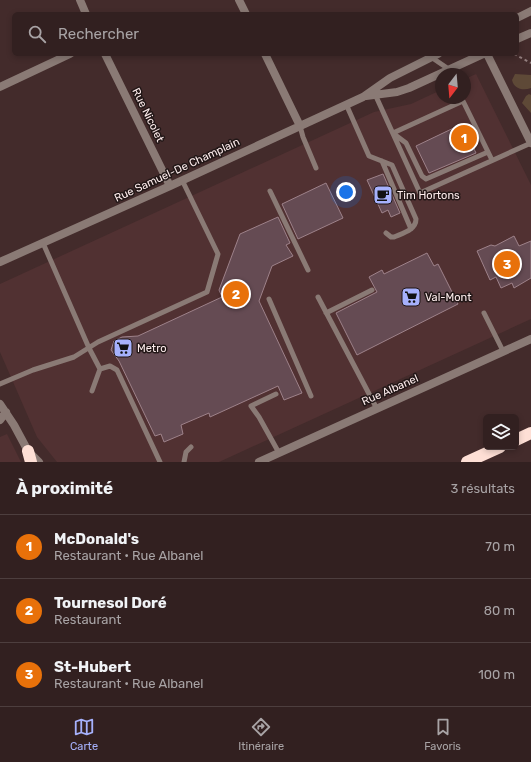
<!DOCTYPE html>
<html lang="fr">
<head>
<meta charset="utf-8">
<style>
  :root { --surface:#322020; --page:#3d2d2d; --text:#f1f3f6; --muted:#a8a3a5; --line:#4d3e3e; --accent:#a6b1fc }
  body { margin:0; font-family:Rubik,sans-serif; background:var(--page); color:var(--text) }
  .controls { position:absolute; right:12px; bottom:12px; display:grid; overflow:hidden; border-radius:6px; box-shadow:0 2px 6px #0003 }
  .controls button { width:36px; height:36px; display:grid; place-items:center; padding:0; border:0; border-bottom:1px solid var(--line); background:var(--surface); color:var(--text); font:20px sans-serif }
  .compass { position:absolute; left:435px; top:68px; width:36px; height:36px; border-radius:50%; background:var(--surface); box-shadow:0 2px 6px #0003; rotate:196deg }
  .you { position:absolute; left:346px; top:192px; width:14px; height:14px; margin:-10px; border:3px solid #fff; border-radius:50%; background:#1a73e8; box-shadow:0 0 0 6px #1a73e833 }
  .badge { display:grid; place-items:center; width:26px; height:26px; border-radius:50%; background:var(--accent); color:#fff; font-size:13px; font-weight:700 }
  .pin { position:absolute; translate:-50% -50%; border:2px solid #fff; box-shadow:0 1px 4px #0006 }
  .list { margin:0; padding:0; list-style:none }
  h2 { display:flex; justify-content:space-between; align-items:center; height:52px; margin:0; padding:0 16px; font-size:17px }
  h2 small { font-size:13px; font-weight:400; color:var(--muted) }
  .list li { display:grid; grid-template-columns:26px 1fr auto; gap:12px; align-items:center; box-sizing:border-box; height:64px; padding:0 16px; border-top:1px solid var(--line) }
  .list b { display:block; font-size:15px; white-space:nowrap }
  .list p { margin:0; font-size:13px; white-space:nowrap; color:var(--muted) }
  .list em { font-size:13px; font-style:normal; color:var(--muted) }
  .icon { flex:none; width:22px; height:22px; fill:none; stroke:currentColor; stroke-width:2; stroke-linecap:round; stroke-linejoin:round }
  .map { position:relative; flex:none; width:531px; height:462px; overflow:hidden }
  .search { position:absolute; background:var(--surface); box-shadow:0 2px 6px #0003; left:12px; right:12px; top:12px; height:44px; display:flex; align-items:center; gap:10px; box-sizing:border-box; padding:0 14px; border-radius:6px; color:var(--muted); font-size:15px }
  .sheet { height:244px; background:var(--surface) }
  nav { display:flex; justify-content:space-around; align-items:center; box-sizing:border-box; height:56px; border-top:1px solid var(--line); background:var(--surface); font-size:11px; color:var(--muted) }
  nav a { display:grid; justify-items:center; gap:2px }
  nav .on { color:var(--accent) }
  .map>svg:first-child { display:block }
  .built { fill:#513132 }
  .green { fill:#5e4937 }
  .building { fill:#654b53; stroke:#9e828a }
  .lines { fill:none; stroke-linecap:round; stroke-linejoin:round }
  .path { stroke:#927d7d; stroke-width:2; stroke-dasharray:3 3; stroke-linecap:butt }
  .service { stroke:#8a7a75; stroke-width:5 }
  .minor { stroke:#8a7a75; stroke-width:8 }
  .motorway { stroke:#fedfd5; stroke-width:12 }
  .labels { text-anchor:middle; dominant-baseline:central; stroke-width:3; stroke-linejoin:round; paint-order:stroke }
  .street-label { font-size:11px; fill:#feeded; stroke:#221717 }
  .poi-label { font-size:11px; fill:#feeded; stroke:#221717; text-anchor:start }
</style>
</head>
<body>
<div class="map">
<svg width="531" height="462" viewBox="0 0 531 462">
  <rect width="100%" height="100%" fill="#432b2b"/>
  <path class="built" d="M476,74L531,185V319L219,462H57L37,437L0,352V284L374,112L411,104L441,90V98H465V79Z
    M7,434L21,462H0V437Z"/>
  <path class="green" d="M515,74L531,75V88C523,91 514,89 512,80Z
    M529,94L531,95V113L522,103L526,96Z"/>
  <path class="building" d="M462,124L476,153L429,173L416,146Z
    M383,174L400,213L391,217L388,210L382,213L367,180Z
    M326,183L343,218L298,239L282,204Z
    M278,217L290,243L286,245L293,256L272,266L259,301L302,393L284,400L278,386L210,417L209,413L181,425L183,434L164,442L161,434L155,436L119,361L111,350L114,341L122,337L138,336L222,297L219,290L240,234Z
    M514,236L519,246L531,241V278L514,288L512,283L501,288L496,277L490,280L477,251L491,245L495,246Z
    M427,253L434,266L438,264L458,304L357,355L336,313L377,292L369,277L382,270L384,274Z"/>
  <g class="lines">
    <path class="path" d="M514,54L531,63"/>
    <path class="service" d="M431,57L450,70L451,74
      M374,92L420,193L531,143
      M346,104L369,156L392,165L416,219C416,230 403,233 394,237H391L386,233
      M300,126L303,137L316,168
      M393,133L463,101L492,160
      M394,134L406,143L422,176L426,179L488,152
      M382,161L411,229
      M270,191L308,270
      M43,243L89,348L100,369L92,391
      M318,297L377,409
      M269,299L311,396
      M326,313L372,290
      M484,313L503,351
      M100,369L110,366L117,370L160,462
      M0,384L33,370L74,357L98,342L207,292L218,254L182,180
      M276,394L251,406L259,417L279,453
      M184,462L186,452L191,447"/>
    <path class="minor" d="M80,0L86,14
      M239,0L246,14
      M517,18L531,11
      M517,39L531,33
      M105,54L170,186
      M265,54L300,126
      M487,54L531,143
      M0,87L70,54
      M366,96L397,92L409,88L483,54
      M0,262L170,186L363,97L390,78L438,54
      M0,404L14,425L28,451L39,462
      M0,420L6,412
      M259,462L531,339"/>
    <path class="motorway" d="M516,440L531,433
      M28,451L31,462
      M467,462L500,447"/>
  </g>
  <defs>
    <g id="cafe-square" transform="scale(1)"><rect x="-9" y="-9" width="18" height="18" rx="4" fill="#a6b1fc" stroke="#221717"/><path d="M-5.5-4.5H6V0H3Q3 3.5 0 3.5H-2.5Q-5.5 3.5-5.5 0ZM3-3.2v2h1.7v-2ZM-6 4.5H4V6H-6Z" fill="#111"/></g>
    <g id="supermarket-square" transform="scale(1)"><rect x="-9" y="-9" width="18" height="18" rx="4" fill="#a6b1fc" stroke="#221717"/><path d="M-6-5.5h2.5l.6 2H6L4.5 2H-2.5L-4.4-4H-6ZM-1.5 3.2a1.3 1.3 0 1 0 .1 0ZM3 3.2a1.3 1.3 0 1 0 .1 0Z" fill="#111"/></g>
  </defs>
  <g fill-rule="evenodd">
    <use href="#cafe-square" x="383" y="195"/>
    <use href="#supermarket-square" x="411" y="297"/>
    <use href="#supermarket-square" x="123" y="348"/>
  </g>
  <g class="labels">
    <g class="street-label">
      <text transform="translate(148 115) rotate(64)">Rue Nicolet</text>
      <text transform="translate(177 170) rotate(-25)">Rue Samuel-De Champlain</text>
      <text transform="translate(390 390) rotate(-24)">Rue Albanel</text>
    </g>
    <g class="poi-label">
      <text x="397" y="195">Tim Hortons</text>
      <text x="425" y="297">Val-Mont</text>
      <text x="137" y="348">Metro</text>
    </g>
  </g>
</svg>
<div class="controls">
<button><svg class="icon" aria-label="layers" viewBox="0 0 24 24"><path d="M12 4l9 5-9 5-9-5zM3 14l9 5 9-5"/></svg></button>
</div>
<svg class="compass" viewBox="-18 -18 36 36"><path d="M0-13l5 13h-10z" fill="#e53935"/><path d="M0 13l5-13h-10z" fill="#a8a3a5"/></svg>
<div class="you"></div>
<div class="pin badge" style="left:464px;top:138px;background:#e8710a">1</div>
<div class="pin badge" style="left:236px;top:294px;background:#e8710a">2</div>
<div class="pin badge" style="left:507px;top:264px;background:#e8710a">3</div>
<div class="search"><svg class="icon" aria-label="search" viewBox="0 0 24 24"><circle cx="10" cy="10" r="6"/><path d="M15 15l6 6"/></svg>Rechercher</div>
</div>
<section class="sheet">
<h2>À proximité<small>3 résultats</small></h2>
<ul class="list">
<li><span class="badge" style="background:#e8710a">1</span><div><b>McDonald's</b><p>Restaurant · Rue Albanel</p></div><em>70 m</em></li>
<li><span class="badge" style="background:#e8710a">2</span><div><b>Tournesol Doré</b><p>Restaurant</p></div><em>80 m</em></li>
<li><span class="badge" style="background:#e8710a">3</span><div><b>St-Hubert</b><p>Restaurant · Rue Albanel</p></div><em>100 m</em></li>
</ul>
</section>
<nav>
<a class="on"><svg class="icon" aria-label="map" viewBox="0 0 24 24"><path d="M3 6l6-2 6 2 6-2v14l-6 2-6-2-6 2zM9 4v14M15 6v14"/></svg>Carte</a>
<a><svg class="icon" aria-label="directions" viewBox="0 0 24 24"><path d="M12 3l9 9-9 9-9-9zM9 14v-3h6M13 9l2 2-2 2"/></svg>Itinéraire</a>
<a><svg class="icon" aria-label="saved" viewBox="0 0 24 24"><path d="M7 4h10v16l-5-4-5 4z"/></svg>Favoris</a>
</nav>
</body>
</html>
